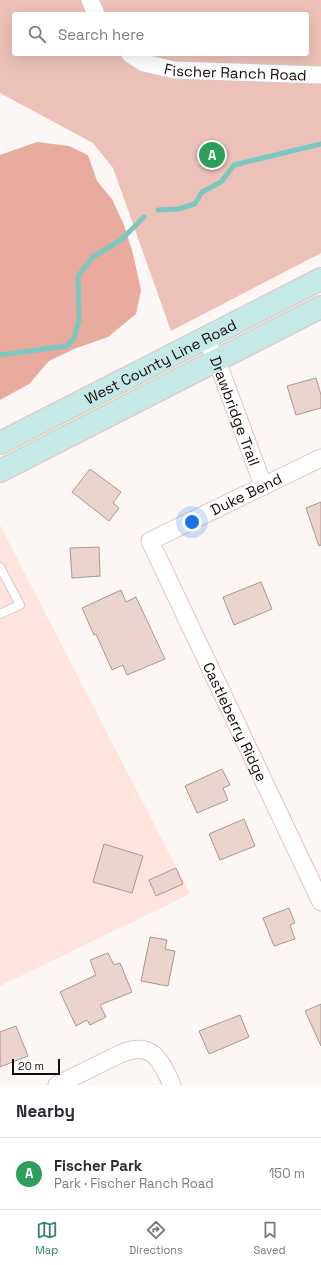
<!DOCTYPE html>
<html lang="en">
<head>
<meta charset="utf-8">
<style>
  :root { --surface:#fff; --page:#f2f2f3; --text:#2b2b33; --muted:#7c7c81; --line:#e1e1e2; --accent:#377f78 }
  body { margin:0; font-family:"Space Grotesk",sans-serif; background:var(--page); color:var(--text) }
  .scale { position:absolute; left:12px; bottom:10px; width:48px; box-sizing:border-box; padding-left:4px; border:2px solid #160e0c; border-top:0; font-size:11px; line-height:14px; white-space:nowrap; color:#160e0c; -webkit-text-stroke:3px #fff; paint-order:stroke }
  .you { position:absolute; left:192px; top:522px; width:14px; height:14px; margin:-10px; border:3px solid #fff; border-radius:50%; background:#1a73e8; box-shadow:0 0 0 6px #1a73e833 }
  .badge { display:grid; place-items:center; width:26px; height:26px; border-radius:50%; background:var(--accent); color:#fff; font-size:13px; font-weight:700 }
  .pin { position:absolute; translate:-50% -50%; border:2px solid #fff; box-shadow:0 1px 4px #0006 }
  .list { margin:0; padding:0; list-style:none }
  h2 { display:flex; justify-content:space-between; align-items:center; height:52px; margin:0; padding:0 16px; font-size:17px }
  h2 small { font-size:13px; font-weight:400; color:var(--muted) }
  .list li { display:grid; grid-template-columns:26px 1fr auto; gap:12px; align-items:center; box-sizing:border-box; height:72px; padding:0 16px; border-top:1px solid var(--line) }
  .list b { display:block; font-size:15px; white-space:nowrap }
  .list p { margin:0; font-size:13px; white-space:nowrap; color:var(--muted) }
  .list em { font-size:13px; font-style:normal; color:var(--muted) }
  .icon { flex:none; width:22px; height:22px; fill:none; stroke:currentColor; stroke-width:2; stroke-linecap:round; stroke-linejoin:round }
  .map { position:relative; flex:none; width:321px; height:1085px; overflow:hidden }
  .search { position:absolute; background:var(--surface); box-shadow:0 4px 16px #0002; left:12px; right:12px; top:12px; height:44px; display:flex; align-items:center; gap:10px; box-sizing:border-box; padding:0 14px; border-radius:4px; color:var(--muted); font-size:15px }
  .sheet { height:124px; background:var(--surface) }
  nav { display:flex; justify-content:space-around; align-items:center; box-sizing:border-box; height:56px; border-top:1px solid var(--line); background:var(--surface); font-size:11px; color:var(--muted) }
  nav a { display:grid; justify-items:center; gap:2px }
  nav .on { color:var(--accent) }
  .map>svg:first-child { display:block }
  .built { fill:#ffe4de }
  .green { fill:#ebc1b8; fill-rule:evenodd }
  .forest { fill:#e8aa9d }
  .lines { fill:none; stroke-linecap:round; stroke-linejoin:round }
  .stream { stroke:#7cc8c0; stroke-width:5 }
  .building { fill:#ebd3ce; stroke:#ac9691 }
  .service-casing { stroke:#ddc5c0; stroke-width:10 }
  .minor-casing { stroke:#ddc5c0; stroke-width:19 }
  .secondary-casing { stroke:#ddc5c0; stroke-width:24 }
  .service { stroke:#fff; stroke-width:8 }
  .minor { stroke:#fff; stroke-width:17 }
  .secondary { stroke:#c4e9e7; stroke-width:22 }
  .labels { text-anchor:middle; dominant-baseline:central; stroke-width:3; stroke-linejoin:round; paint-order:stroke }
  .street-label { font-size:15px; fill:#160e0c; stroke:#fff }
</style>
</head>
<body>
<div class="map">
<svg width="321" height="1085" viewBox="0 0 321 1085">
  <rect width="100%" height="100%" fill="#fcf7f5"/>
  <path class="built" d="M0,525L190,894L0,986Z"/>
  <path class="green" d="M0,0H321V253L171,331L113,168L93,143L0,93ZM14,14H307V54H14Z"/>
  <path class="forest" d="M37,142L69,146L88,155L97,181L112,199L124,225L133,254L141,290L136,314L108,337L74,349L49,361L29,384L0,400V155Z"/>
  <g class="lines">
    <path class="stream" d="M158,210L178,209L195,204L202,192L221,182L234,165L321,144
      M0,355L67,346L74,338L79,321L78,276L93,257L121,240L144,217"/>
  </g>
  <path class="building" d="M316,378L321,395V408L296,415L287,386Z
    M90,469L121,492L113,503L119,508L109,521L72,492Z
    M321,502V545L319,546L306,508Z
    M99,547L100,576L72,578L70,548Z
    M261,582L272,609L234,625L223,597Z
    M121,590L126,602L136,597L165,659L127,675L123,665L112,670L96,634L94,635L82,608Z
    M222,769L230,785L223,788L228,800L197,813L185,786Z
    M244,819L255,846L220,860L209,834Z
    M104,844L143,856L132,893L93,882Z
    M176,868L183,884L156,896L149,880Z
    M289,908L295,923L290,925L295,939L274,946L263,918Z
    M150,937L167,940L165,949L175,951L168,986L141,981Z
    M108,953L114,965L120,963L132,992L100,1005L106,1017L90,1025L87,1020L76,1026L60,992L96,975L90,960Z
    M321,1004V1046L305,1011Z
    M240,1015L249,1037L209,1054L199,1031Z
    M16,1026L28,1056L0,1067V1032Z"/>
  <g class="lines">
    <g class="service-casing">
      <path id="service" d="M0,567L20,605L0,614"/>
    </g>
    <g class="minor-casing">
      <g id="minor">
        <path d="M90,0L96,14"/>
        <path id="s1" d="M130,54L144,63L174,70L321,75"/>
        <path id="s2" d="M205,338L217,361L263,485"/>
        <path id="s3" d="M321,458L150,541L321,902"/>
        <path d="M57,1085L120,1054C152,1040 160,1059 172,1085"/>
      </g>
    </g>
    <g class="secondary-casing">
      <g id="secondary">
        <path id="s4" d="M0,443L321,279"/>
        <path d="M0,471L321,307"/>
      </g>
    </g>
    <use href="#service" class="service"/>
    <use href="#minor" class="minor"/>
    <use href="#secondary" class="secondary"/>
  </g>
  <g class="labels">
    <g class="street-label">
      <text stroke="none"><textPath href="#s1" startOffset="109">Fischer Ranch Road</textPath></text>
      <text stroke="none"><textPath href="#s4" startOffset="180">West County Line Road</textPath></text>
      <text stroke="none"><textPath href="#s2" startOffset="79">Drawbridge Trail</textPath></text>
      <text transform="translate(246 494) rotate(-26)">Duke Bend</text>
      <text stroke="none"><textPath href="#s3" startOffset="390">Castleberry Ridge</textPath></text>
    </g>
  </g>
</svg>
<div class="scale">20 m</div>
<div class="you"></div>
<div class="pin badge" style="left:212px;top:155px;background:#2e9e5b">A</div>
<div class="search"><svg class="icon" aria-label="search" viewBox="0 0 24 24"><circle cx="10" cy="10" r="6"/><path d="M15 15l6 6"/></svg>Search here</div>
</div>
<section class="sheet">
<h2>Nearby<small></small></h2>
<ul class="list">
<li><span class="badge" style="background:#2e9e5b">A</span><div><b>Fischer Park</b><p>Park · Fischer Ranch Road</p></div><em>150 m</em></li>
</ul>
</section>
<nav>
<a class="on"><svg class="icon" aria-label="map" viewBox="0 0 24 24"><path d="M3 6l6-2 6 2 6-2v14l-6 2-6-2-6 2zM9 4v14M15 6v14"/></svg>Map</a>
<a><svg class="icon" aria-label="directions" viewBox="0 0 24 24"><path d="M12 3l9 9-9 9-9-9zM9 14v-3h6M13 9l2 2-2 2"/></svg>Directions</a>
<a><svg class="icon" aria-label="saved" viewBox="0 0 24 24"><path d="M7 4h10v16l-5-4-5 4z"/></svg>Saved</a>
</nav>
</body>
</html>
